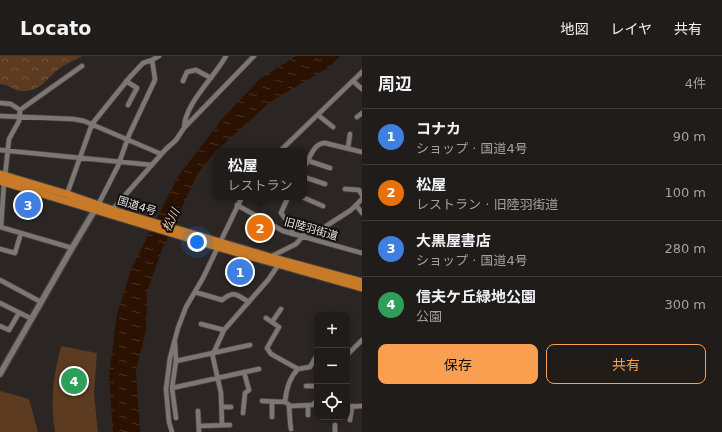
<!DOCTYPE html>
<html lang="ja">
<head>
<meta charset="utf-8">
<style>
  :root { --surface:#201c1a; --page:#282523; --text:#f1f3f6; --muted:#a2a1a2; --line:#3d3a39; --accent:#fa9f4f }
  body { margin:0; font-family:"DejaVu Sans","Noto Sans JP",sans-serif; background:var(--page); color:var(--text) }
  .controls { position:absolute; right:12px; bottom:12px; display:grid; overflow:hidden; border-radius:8px; box-shadow:0 2px 6px #0003 }
  .controls button { width:36px; height:36px; display:grid; place-items:center; padding:0; border:0; border-bottom:1px solid var(--line); background:var(--surface); color:var(--text); font:20px sans-serif }
  .you { position:absolute; left:197px; top:186px; width:14px; height:14px; margin:-10px; border:3px solid #fff; border-radius:50%; background:#1a73e8; box-shadow:0 0 0 6px #1a73e833 }
  .badge { display:grid; place-items:center; width:26px; height:26px; border-radius:50%; background:var(--accent); color:#fff; font-size:13px; font-weight:700 }
  .pin { position:absolute; translate:-50% -50%; border:2px solid #fff; box-shadow:0 1px 4px #0006 }
  .popup { position:absolute; left:213px; top:92px; width:94px; height:52px; box-sizing:border-box; display:grid; place-content:center; border-radius:8px; background:var(--surface); filter:drop-shadow(0 1px 3px #0005); font-size:13px; white-space:nowrap; color:var(--muted) }
  .popup b { font-size:15px; color:var(--text) }
  .popup::after { content:''; position:absolute; left:50%; top:100%; margin-left:-8px; border:8px solid transparent; border-top-color:var(--surface) }
  .list { margin:0; padding:0; list-style:none }
  h2 { display:flex; justify-content:space-between; align-items:center; height:52px; margin:0; padding:0 16px; font-size:17px }
  h2 small { font-size:13px; font-weight:400; color:var(--muted) }
  .list li { display:grid; grid-template-columns:26px 1fr auto; gap:12px; align-items:center; box-sizing:border-box; height:56px; padding:0 16px; border-top:1px solid var(--line) }
  .list b { display:block; font-size:15px; white-space:nowrap }
  .list p { margin:0; font-size:13px; white-space:nowrap; color:var(--muted) }
  .list em { font-size:13px; font-style:normal; color:var(--muted) }
  .actions { display:flex; gap:8px; padding:12px 16px }
  .actions a { flex:1; padding:9px 0; border:1px solid var(--accent); border-radius:8px; text-align:center; font-size:14px; color:var(--accent) }
  .actions .main { background:var(--accent); color:#111 }
  .icon { flex:none; width:22px; height:22px; fill:none; stroke:currentColor; stroke-width:2; stroke-linecap:round; stroke-linejoin:round }
  .map { position:relative; flex:none; width:362px; height:376px; overflow:hidden }
  header { display:flex; align-items:center; gap:24px; box-sizing:border-box; height:56px; padding:0 20px; background:var(--surface); border-bottom:1px solid var(--line) }
  header strong { font-size:19px }
  nav { display:flex; gap:22px; margin-inline-start:auto; font-size:14px }
  main { display:flex }
  aside { flex:1; background:var(--surface) }
  .map>svg:first-child { display:block }
  .green { fill:#5c3b20 }
  .forest { fill:url(#forest-crowns) }
  .water { fill:url(#water-ripples) }
  .lines { fill:none; stroke-linecap:round; stroke-linejoin:round }
  .minor-casing { stroke:#45423f; stroke-width:6 }
  .tertiary-casing { stroke:#45423f; stroke-width:8 }
  .trunk-casing { stroke:#45423f; stroke-width:9 }
  .minor { stroke:#7c7773; stroke-width:4.5 }
  .tertiary { stroke:#7c7773; stroke-width:5.5 }
  .trunk { stroke:#c77a28; stroke-width:7 }
  .labels { text-anchor:middle; dominant-baseline:central; stroke-width:4; stroke-linejoin:round; paint-order:stroke }
  .street-label { font-size:11px; fill:#e5e2e0; stroke:#12100e }
  .water-label { font-size:12px; font-style:italic; fill:#f7c7a2; stroke:#12100e }
</style>
</head>
<body>
<header>
<strong>Locato</strong>
<nav><a>地図</a><a>レイヤ</a><a>共有</a></nav>
</header>
<main>
<div class="map">
<svg width="362" height="376" viewBox="0 0 362 376">
  <defs>
    <pattern id="forest-crowns" width="20" height="18" patternUnits="userSpaceOnUse"><rect width="20" height="18" fill="#5c3b20"/><path d="M2 6a3 3 0 1 1 6 0M12 15a3 3 0 1 1 6 0" fill="none" stroke="#735740"/></pattern>
    <pattern id="water-ripples" width="26" height="14" patternUnits="userSpaceOnUse"><rect width="26" height="14" fill="#2a1100"/><path d="M2 4q2-2 4 0t4 0M15 11q2-2 4 0t4 0" fill="none" stroke="#493325"/></pattern>
  </defs>
  <rect width="100%" height="100%" fill="#2b2623"/>
  <path class="green" d="M61,290L97,297L94,338L98,376H55C50,345 53,321 61,290Z
    M0,335L29,343L38,376H0Z"/>
  <path class="forest" d="M0,0H83C75,4 67,7 60,12C46,22 43,34 24,35C14,36 9,28 0,28Z"/>
  <path class="water" d="M296,0H340L329,11L270,46L216,95L198,117L163,191L147,236L146,275L136,314L140,376H113L109,320L117,258L132,211L179,119L223,62L260,23Z"/>
  <g class="lines">
    <g class="minor-casing">
      <path id="minor" d="M126,25L137,32L128,49
        M183,25L187,16L196,14L211,22
        M353,25L362,33
        M0,47L11,48L20,54L19,65L9,83L5,120
        M20,54L82,10
        M318,59L333,71
        M0,60L73,63L84,65L161,98
        M357,61L362,57
        M184,72C185,47 214,22 226,0
        M348,92L350,78
        M0,94L152,109
        M280,95L362,16
        M309,105L330,112
        M304,111C310,103 313,87 325,87L362,96
        M304,121L325,128
        M345,133L359,134L362,139
        M67,138L92,68L130,21L143,7L152,4
        M288,141L281,157L293,173L292,178
        M302,141L323,150
        M98,149L118,110L129,79L154,26L155,23L152,4L159,0
        M237,149L283,175L362,197
        M356,149L362,157
        M112,154L165,94L176,84L184,72L254,0
        M0,171L72,192
        M1,171L4,126
        M0,193L15,197L21,177
        M270,201L296,188L306,176L323,172L351,154L362,143
        M0,224L41,246
        M195,236L222,244C235,234 236,239 249,246
        M0,247L32,263
        M266,262L279,271L267,292L271,298L298,313C289,322 286,334 285,346
        M272,266L281,253
        M201,268L224,274
        M0,270L9,274L19,257
        M175,287L176,305L172,332L259,313
        M214,296L224,274L268,224L279,208
        M212,297L221,337L222,369
        M347,297H349L362,284
        M176,305L250,289
        M298,313L310,311L317,299
        M306,330H317
        M172,332L176,362
        M262,345L285,346L291,350L312,349L317,345
        M289,349L290,365L291,373
        M222,351H231
        M347,351L362,350
        M198,355L199,376
        M243,357L245,337L249,334L244,316
        M308,359V349
        M272,361V346
        M350,364L352,350
        M199,370L230,369
        M172,376L169,366L166,333L170,302L178,272L186,251L203,222L242,141
        M335,376V369"/>
    </g>
    <g class="tertiary-casing">
      <path id="tertiary" d="M0,318L72,192L96,152"/>
    </g>
    <g class="trunk-casing">
      <path id="trunk" d="M0,118L67,138L116,155L270,201L362,226
        M0,125L217,191L362,232"/>
    </g>
    <use href="#minor" class="minor"/>
    <use href="#tertiary" class="tertiary"/>
    <use href="#trunk" class="trunk"/>
  </g>
  <g class="labels">
    <g class="street-label">
      <text transform="translate(137 150) rotate(17)">国道4号</text>
      <text transform="translate(311 173) rotate(16)">旧陸羽街道</text>
    </g>
    <g class="water-label">
      <text transform="translate(171 164) rotate(-64)">松川</text>
    </g>
  </g>
</svg>
<div class="controls">
<button>+</button>
<button>−</button>
<button><svg class="icon" aria-label="locate" viewBox="0 0 24 24"><circle cx="12" cy="12" r="6"/><path d="M12 2v4M12 18v4M2 12h4M18 12h4"/></svg></button>
</div>
<div class="you"></div>
<div class="pin badge" style="left:240px;top:216px;background:#3f7fe0">1</div>
<div class="pin badge" style="left:260px;top:172px;background:#e8710a">2</div>
<div class="popup"><b>松屋</b>レストラン</div>
<div class="pin badge" style="left:28px;top:149px;background:#3f7fe0">3</div>
<div class="pin badge" style="left:74px;top:325px;background:#2e9e5b">4</div>
</div>
<aside>
<h2>周辺<small>4件</small></h2>
<ul class="list">
<li><span class="badge" style="background:#3f7fe0">1</span><div><b>コナカ</b><p>ショップ · 国道4号</p></div><em>90 m</em></li>
<li><span class="badge" style="background:#e8710a">2</span><div><b>松屋</b><p>レストラン · 旧陸羽街道</p></div><em>100 m</em></li>
<li><span class="badge" style="background:#3f7fe0">3</span><div><b>大黒屋書店</b><p>ショップ · 国道4号</p></div><em>280 m</em></li>
<li><span class="badge" style="background:#2e9e5b">4</span><div><b>信夫ケ丘緑地公園</b><p>公園</p></div><em>300 m</em></li>
</ul>
<div class="actions"><a class="main">保存</a><a>共有</a></div>
</aside>
</main>
</body>
</html>
